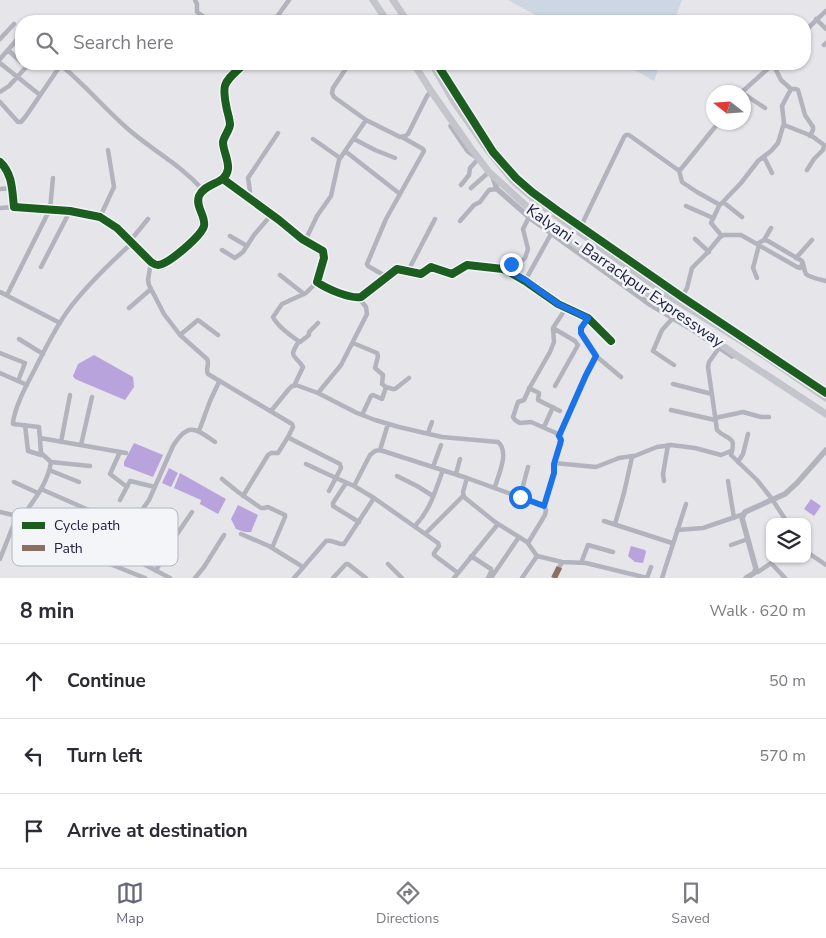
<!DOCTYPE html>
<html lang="en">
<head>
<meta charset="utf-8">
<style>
  :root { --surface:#fff; --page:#f2f2f3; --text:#2b2b33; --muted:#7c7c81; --line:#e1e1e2; --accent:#66667c }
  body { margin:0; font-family:"Nunito Sans",sans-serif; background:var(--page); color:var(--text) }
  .controls { position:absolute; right:15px; bottom:15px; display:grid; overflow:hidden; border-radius:10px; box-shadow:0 1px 4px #0004 }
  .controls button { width:45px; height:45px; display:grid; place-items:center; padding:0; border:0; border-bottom:1px solid var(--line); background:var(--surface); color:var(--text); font:25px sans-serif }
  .compass { position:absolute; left:706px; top:85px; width:45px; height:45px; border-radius:50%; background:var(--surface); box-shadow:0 1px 4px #0004; rotate:287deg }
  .stop { position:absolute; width:15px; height:15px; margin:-11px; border:4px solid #1a73e8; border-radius:50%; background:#fff }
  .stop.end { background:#1a73e8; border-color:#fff; box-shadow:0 1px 5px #0008 }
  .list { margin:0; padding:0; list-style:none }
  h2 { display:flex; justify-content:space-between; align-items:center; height:65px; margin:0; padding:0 20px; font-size:21px }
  h2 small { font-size:16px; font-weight:400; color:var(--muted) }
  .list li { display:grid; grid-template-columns:32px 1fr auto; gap:15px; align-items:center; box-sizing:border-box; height:75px; padding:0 20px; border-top:1px solid var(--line) }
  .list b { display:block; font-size:19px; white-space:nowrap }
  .list em { font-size:16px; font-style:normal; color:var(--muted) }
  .icon { flex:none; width:28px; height:28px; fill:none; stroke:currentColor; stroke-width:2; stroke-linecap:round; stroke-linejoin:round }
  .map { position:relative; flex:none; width:826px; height:578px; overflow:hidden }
  .search { position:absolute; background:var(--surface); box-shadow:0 1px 4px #0004; left:15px; right:15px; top:15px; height:55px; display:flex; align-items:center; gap:12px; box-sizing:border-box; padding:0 18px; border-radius:20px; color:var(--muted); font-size:19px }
  .sheet { height:290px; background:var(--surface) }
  nav { display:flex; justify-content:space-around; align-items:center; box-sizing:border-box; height:70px; border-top:1px solid var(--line); background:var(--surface); font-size:14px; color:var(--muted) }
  nav a { display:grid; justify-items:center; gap:2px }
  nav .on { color:var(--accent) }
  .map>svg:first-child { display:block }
  .green { fill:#cdd7e4 }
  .water { fill:#b9a3dc }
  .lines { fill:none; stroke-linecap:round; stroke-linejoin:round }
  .minor { stroke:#b3b3be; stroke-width:4.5 }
  .tertiary { stroke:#b3b3be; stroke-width:5.5 }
  .trunk { stroke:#c4c4cc; stroke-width:7 }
  .quiet { stroke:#8d6e63; stroke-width:6; stroke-dasharray:12 6; stroke-linecap:butt }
  .cycleway-casing { stroke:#f3f5f9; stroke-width:11 }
  .cycleway { stroke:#1b5e20; stroke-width:8 }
  .route { stroke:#1a73e8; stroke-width:6 }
  .labels { text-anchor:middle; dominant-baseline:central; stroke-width:5; stroke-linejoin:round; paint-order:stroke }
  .street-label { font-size:16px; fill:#212240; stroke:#f3f5f9 }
  .key { fill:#f3f5f9; stroke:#b4b6c2; stroke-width:1 }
  .key-label { font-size:14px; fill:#212240 }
</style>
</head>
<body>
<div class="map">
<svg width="826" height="578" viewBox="0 0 826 578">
  <rect width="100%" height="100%" fill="#e5e5ea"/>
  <path class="green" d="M508,0H682L674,21H546Z
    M624,64H660L654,81Z"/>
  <path class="water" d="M94,355L133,377L134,387L125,400L75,379L73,376L78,364Z
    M134,443L163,455L153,477L124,466V462Z
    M169,468L178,473L171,487L162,483Z
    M180,473L226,499L218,514L200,504L201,500L174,488Z
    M811,499L821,506L814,516L804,509Z
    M238,505L258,515L251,532H245L236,529L231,519Z
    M631,546L645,550L646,552L643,563L635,562L628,556Z"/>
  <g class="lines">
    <path class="minor" d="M195,0L197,4V12L210,21
      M816,19L826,29
      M274,21L289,0
      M377,21L383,16
      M805,31L826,11
      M0,39L14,24
      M16,41L21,46
      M824,45L826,43
      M8,50L21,62
      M0,59L21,35
      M0,63L40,95
      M349,64L333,88L332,93L334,97L366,120L400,137L405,136L408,134L427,96L431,91
      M791,89H796L798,90L805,115L813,127V130L810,136
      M0,92L9,86L29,64
      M742,92L773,64
      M744,94L765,108
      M0,102L18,122H21L26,116L58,69L60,67H63C86,86 105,109 128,129C153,151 180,164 203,190
      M784,125L812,136L824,145L823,150L814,159L807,170
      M313,139L340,158
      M354,139L375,150L395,158
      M345,151L400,194L386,219L367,264L368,266L387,277
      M764,157L772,173
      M0,162C13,174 12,191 14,207L70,211L100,217L117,228L151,262C154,264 155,265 158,265C169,264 201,236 204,226C206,216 195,207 199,196C205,182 226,185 228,169C229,160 223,151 223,142C224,136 229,131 230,125C230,120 228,114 227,110C221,82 224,83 244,64
      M679,170L682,182L697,192L720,205
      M223,179L279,220L302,239L323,251L324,258L317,282C327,289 350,299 361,297L397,269L421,274L431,267L452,274L467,265L503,269L508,271L525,281L558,304L588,318L611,341
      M461,185L469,175L470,168L479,158
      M471,188L489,172
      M0,189L12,188
      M400,194L424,151L423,149L402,137
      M247,196L250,191L248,178L278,133
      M723,202L742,217
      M686,206L713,218
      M0,208L14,207
      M100,217L114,187L108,150
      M460,221L474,205L480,202L489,190L497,189
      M582,227L584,220L624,137L626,135H629L678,170L681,169L719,122
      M230,236L247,246
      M722,236L711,223L719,206L741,183L758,161L771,151L778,143L784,123L782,106L791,89L781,80L773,64
      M695,239L709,252
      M764,240L771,228
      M130,241L148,219
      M305,241L317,216L331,196L339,160L366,120
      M757,244L764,240L768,241L802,261C804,265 804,271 806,274C808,277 822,280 826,281
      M222,250L235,258L243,252L254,235L272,214
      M796,258L812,240
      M151,262L148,280L149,285L164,314L180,335L207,359C210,364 205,369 208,374L292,424L293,427L288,437L293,440L340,464L341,468L329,491
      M41,267L70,211
      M506,270L511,264L523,260L525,258L528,249L523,229L529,217
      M408,271L435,219
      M280,275L304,294
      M757,278L753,268L759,245
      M525,281L551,234
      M317,282L306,293L282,304L273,317C278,327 291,336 300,342L309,335V332L318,323
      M0,292L60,323
      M7,295L50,209L53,178
      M682,297L687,288L692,268L706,254L721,236L724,235H741L797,267L800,268L803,263
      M129,308L151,289
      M588,318L581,328V333L596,356L621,377
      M672,319L662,330L653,351L674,365
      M553,328L575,341L578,345L555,386
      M180,335L198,320L218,335
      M19,339L43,354
      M353,343L377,353L378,356L375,368L383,375L382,384L386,387L382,399L373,395L371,396L362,415
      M719,348L709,362L708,367L717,430C728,441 737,435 731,455L757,480L772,499L787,522
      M0,353L25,363L18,381
      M0,373L27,385
      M673,384L712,394
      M294,386L303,367C294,353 288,359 299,341
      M386,387L393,389H395L409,378
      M529,388L539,393L538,400L560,411
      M318,393L341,365L367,314L366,307L359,298
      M671,410L715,420
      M271,411L289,389L292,386L296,385L318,393L357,413L375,420L399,427L442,437L498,442C510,452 498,475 495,487
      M715,418L743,412L761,417H769
      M25,425L28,451L41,455
      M544,427L553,407
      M199,431L210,401L219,382
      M428,433L432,422
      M559,436L586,375L596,356
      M40,438L126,453
      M61,442L70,395
      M81,445L92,397
      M380,450L388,424
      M120,452L110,474L127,487
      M51,462L90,466
      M738,462L743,454L748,434
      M554,463L596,467L619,458L633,456
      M306,464L336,478L354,486L374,498L438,543L439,546L434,553V555L458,573
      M433,467L441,445
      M49,470L79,482
      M456,474L460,459
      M397,476L417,486L433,496
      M467,478L463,492L464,497L495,522L527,542L537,556
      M222,479L238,492L261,508H264L268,507L285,515V517L272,548
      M664,481L663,474L668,445
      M728,481L734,518
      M14,482L38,493
      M346,483L333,503V506L359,522
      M354,486L370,455L375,451L380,450L467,478L544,506L546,510L545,515L528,543
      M41,489L100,515
      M243,496L268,455L271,453H278L288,437
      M520,497L528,467
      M120,500L130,481L155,487
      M544,506L554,473V464L561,444V440L556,433L531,422L520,423L515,420L513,417L518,402L524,400L530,387L550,352L554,342L553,328L566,308
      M0,512L17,516L36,522L48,527L73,540L115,549L170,578
      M22,517C34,500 48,483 51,462L41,453L39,427L13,424V422C16,404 26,386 35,369C45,349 55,328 69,309C87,285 109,264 132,243
      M604,521L672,543
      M615,524L624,493L632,457L657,447L671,445L695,448L721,455L731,451
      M415,526C431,509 435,491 443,470
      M677,530L703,528L744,514
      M241,534L269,546L303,567
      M425,534L463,496
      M731,545L748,539
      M112,548L105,562L145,578
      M115,549L149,500L173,446C188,422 195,428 215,442
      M807,552L826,565
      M471,556L491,569V572L488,578
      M132,558L149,532
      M0,559L17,516
      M581,563L588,545L613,552
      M771,563L785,578
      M388,564L402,578
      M145,565L171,520
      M156,571L167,549L192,512
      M755,572H758L777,559
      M195,578L204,567L224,535
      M294,578L326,541C332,539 338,545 344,544L374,498
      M333,578L346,564H348L366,578
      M454,578L498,524
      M491,578L519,537
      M522,578L537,556L562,562L586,563L647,578
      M554,578L562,562
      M647,578L651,567
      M662,578L686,504"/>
    <path class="tertiary" d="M437,64L493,152L516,178L532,192L558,211L682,297L826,393
      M451,126L468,151L475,156
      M493,177L497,189L529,217L651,305L693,330L732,356
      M746,578L754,573L756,569L742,518L745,512L785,494L797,483L826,450"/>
    <path class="trunk" d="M373,0L387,21
      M393,0L407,21
      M414,64L431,91L470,147L489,172L533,212L574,244L675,312L736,355L826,414
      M432,64L454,102L487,149L513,181L541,205L666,294L756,350L826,398"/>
    <path class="quiet" d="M554,578L562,562"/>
    <g class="cycleway-casing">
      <path id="cycleway" d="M437,64L493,152L516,178L532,192L558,211L682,297L826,393
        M0,162C13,174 12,191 14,207L70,211L100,217L117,228L151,262C154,264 155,265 158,265C169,264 201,236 204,226C206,216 195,207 199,196C205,182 226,185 228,169C229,160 223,151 223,142C224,136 229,131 230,125C230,120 228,114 227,110C221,82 224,83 244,64
        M223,179L279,220L302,239L323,251L324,258L317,282C327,289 350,299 361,297L397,269L421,274L431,267L452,274L467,265L503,269L508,271L525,281L558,304L588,318L611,341"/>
    </g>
    <use href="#cycleway" class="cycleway"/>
  </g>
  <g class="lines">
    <path class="route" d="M511,264L506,270L524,279L558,304L588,318L581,328V333L596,356L586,375L559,436L561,440L560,444L554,464V473L544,506L520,497"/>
  </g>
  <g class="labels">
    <g class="street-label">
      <text transform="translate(625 276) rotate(35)">Kalyani - Barrackpur Expressway</text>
    </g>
  </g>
  <rect x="12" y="508" width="166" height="58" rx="8" class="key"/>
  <rect x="22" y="522" width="23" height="7" fill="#1b5e20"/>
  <rect x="22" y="545" width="23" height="6" fill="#8d6e63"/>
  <g class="key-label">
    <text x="54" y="530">Cycle path</text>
    <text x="54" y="553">Path</text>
  </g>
</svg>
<div class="controls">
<button><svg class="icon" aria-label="layers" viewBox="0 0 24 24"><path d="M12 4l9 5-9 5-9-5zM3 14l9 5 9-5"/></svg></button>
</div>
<svg class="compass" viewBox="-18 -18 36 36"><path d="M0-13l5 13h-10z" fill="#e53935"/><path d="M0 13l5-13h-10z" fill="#7c7c81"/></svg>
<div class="stop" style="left:520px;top:497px"></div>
<div class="stop end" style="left:511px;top:264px"></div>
<div class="search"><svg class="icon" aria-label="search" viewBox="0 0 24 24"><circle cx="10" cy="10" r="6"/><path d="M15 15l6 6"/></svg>Search here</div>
</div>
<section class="sheet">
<h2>8 min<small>Walk · 620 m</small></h2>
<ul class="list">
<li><svg class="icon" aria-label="ahead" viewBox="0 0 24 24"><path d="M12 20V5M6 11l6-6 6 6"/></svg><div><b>Continue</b></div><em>50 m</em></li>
<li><svg class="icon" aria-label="left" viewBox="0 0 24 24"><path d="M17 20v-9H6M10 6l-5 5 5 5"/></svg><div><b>Turn left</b></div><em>570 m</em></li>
<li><svg class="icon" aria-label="arrive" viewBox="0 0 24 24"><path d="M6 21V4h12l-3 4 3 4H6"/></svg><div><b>Arrive at destination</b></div></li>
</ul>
</section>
<nav>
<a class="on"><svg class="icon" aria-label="map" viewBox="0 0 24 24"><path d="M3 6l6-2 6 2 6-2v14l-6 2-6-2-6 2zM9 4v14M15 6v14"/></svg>Map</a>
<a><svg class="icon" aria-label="directions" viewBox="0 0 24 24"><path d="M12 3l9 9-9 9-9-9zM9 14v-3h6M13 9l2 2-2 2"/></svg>Directions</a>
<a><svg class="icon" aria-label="saved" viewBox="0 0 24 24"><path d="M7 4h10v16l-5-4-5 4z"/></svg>Saved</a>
</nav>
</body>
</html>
